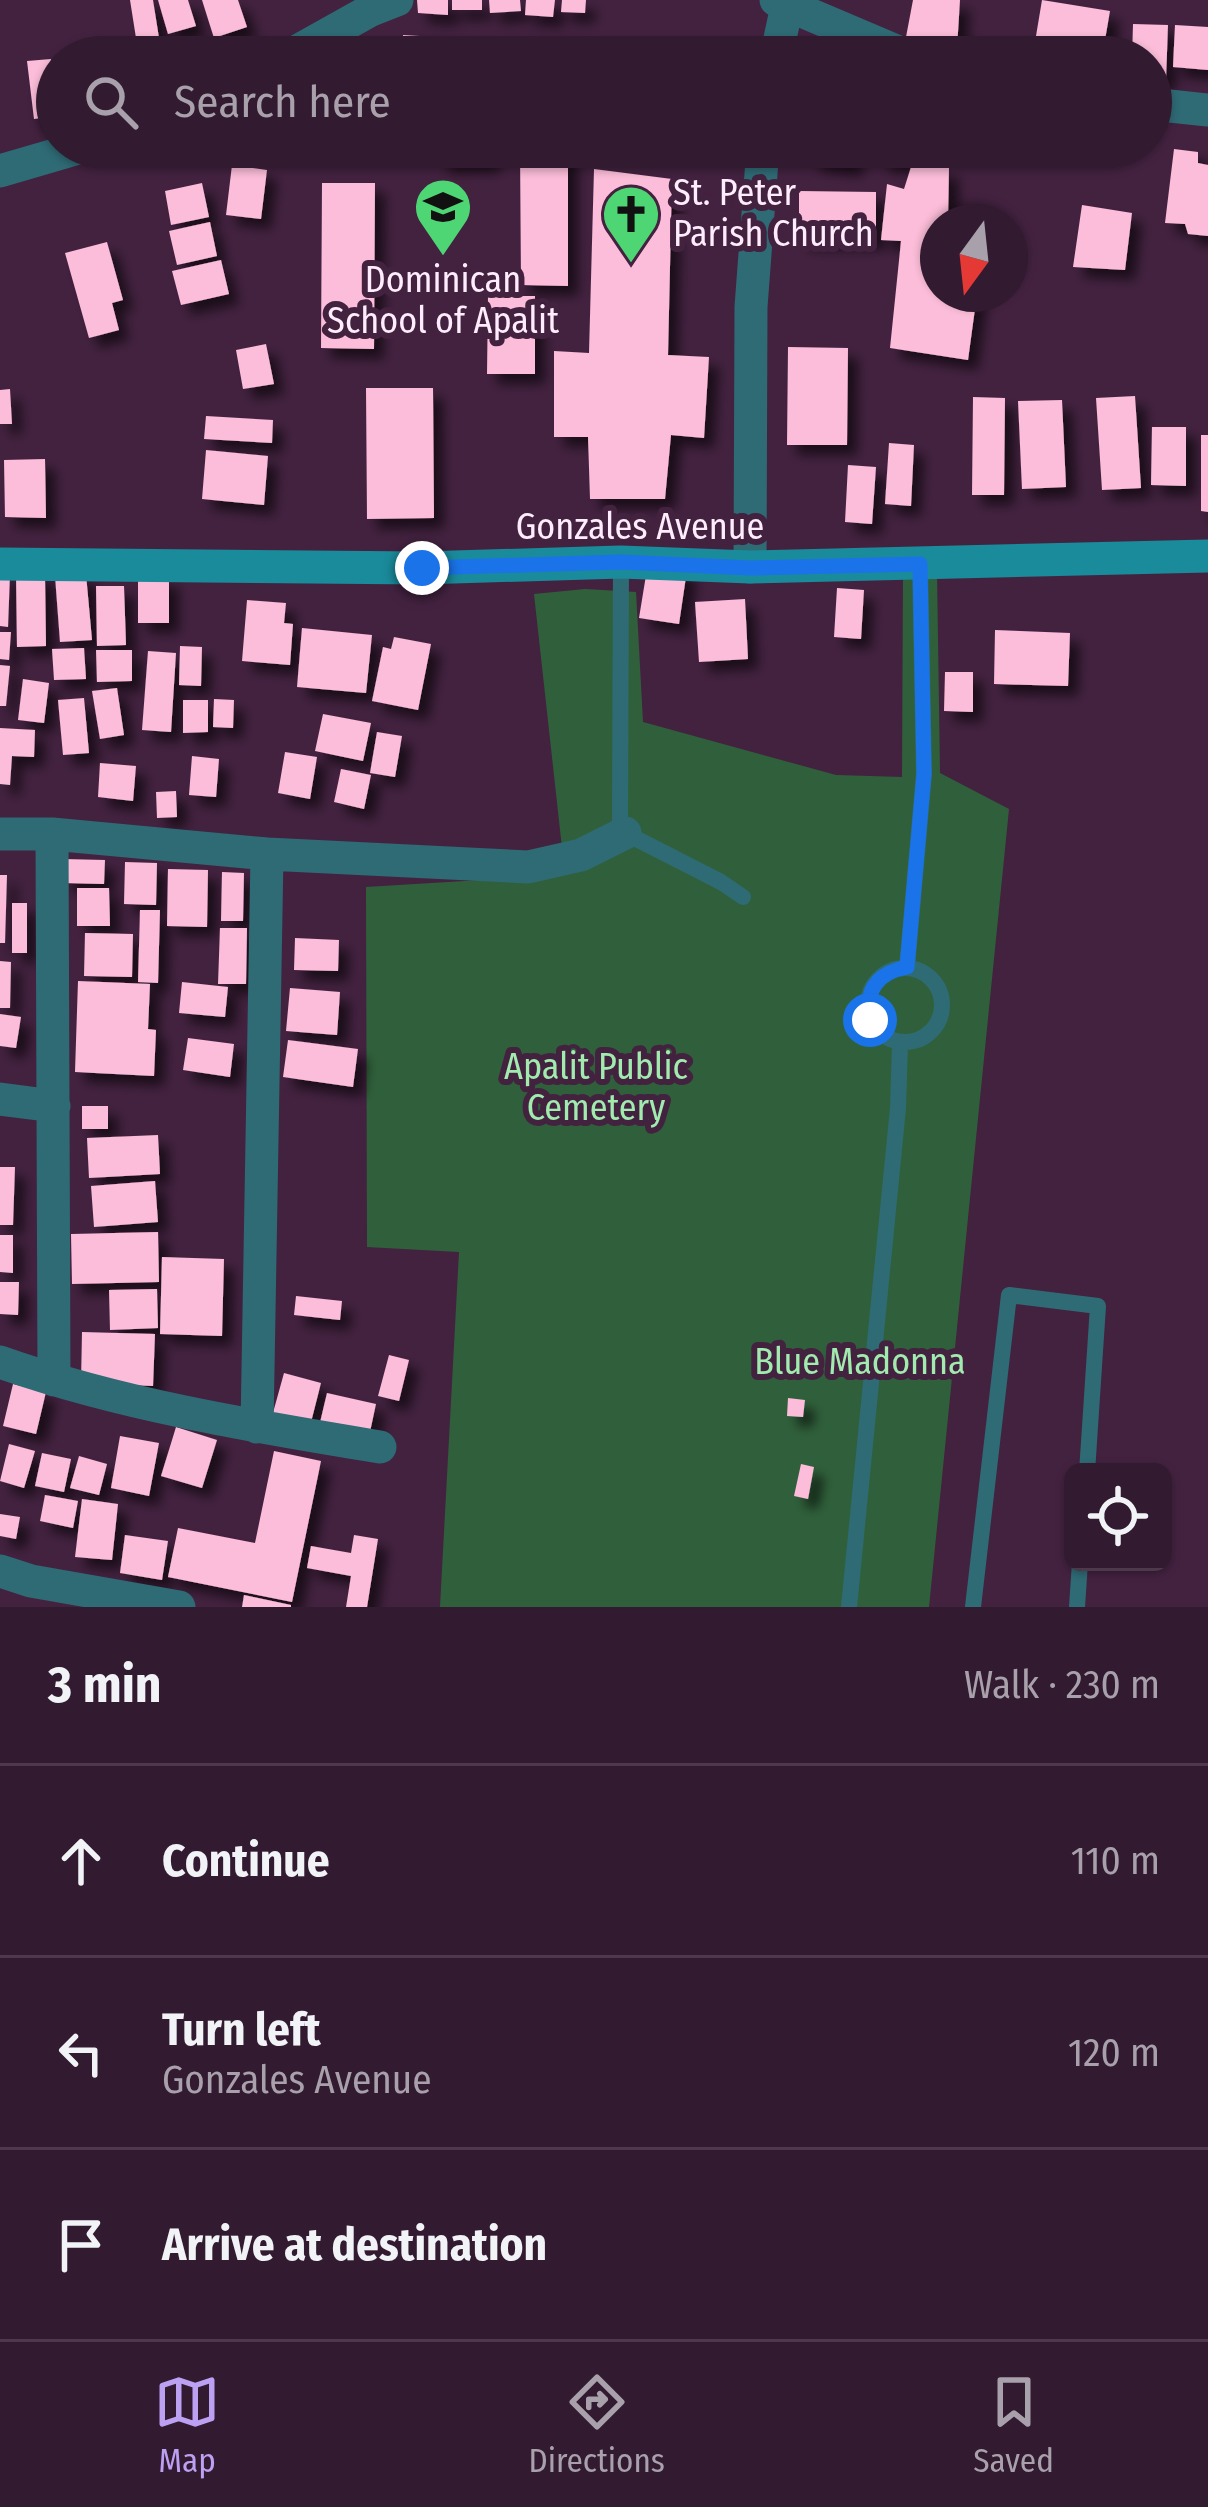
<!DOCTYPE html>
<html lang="en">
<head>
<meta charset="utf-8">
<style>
  :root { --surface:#321a30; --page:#3d273c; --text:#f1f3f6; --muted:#a8a1ab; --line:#4d384c; --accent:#bca0f2 }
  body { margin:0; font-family:"Fira Sans Condensed",sans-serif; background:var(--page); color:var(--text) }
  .controls { position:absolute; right:36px; bottom:36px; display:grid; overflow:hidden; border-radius:18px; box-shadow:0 3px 9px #0004 }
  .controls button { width:108px; height:108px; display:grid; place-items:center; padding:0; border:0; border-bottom:3px solid var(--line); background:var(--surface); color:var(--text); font:60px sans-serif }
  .compass { position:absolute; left:920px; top:204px; width:108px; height:108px; border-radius:50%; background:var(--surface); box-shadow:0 3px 9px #0004; rotate:195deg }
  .stop { position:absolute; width:36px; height:36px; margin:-27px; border:9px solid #1a73e8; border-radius:50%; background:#fff }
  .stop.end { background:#1a73e8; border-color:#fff; box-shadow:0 3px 12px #0008 }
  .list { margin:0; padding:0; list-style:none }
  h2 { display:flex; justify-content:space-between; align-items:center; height:156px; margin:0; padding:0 48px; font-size:51px }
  h2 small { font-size:39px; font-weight:400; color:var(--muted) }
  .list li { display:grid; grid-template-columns:78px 1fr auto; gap:36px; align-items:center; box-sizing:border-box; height:192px; padding:0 48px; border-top:3px solid var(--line) }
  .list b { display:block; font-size:45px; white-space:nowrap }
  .list p { margin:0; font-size:39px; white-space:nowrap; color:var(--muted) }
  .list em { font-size:39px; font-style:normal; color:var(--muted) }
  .icon { flex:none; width:66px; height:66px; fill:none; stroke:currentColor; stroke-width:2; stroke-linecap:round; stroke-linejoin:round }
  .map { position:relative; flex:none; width:1208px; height:1607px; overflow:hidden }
  .search { position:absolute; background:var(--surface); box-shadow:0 3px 9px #0004; left:36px; right:36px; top:36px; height:132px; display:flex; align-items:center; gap:30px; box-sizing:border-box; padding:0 42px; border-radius:66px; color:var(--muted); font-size:45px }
  .sheet { height:732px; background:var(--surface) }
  nav { display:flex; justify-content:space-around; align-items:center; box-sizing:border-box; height:168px; border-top:3px solid var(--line); background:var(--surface); font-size:33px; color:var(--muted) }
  nav a { display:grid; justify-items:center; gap:6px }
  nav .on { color:var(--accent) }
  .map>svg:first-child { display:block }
  .green { fill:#30603b }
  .building { fill:#fbbdd9; filter:url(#shadow) }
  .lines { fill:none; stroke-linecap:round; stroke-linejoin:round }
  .service { stroke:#2f6b75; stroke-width:16 }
  .minor { stroke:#2f6b75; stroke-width:33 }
  .tertiary { stroke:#2f6b75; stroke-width:33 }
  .secondary { stroke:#1a8b9b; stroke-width:33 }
  .route { stroke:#1a73e8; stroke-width:15 }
  .labels { text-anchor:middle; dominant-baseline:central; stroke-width:12; stroke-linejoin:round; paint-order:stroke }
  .poi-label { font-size:36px; fill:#ffedfd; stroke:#432240; text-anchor:start }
  .street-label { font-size:36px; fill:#ffedfd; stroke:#432240 }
  .park-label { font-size:36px; fill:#a1ebaf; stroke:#432240 }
</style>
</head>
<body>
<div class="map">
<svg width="1208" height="1607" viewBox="0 0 1208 1607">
  <defs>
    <filter id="shadow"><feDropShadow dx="10" dy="10" stdDeviation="6" flood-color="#0009"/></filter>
  </defs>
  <rect width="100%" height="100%" fill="#432240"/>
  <path class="green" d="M937,572L940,773L1009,809L929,1607H440L459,1252L367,1247L366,887L565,875L534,594L585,589L636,592L643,722L836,775L902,777L903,574Z"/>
  <path class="building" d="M130,0H153L162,57H139Z
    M158,0H188L196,26L168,34Z
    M202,0H238L247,27L214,38Z
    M417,0H448V15L418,13Z
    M452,0H482V10H452Z
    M489,0H520L521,11L490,13Z
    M526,0H555L553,17L525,15Z
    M562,0H586L585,13L561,12Z
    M913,0H960L957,48L906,37Z
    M1042,0L1110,11L1102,57H1053L1055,45L1035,42Z
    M1133,24L1168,25L1166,80L1151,79V57H1132Z
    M1175,25L1208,27V70L1173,67Z
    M403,35L567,45V57H404Z
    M105,41L108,57H69L68,47Z
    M51,59L57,116L34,119L27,61Z
    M438,147H490V162L439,163Z
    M520,147H568V286L521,285Z
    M811,147H854L852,166L810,161Z
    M880,147H921V162H880Z
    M1174,149L1198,152V163L1208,165V236L1188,234L1185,224L1165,223Z
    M232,165L267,170L261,219L226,215Z
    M911,167L949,168L948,222H938V294H977L968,360L890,348L901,241L881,240L887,184L904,189Z
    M594,169L672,179L668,355L709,357L704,438L671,435L665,499H590L588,437H554V351L589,353Z
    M202,183L209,217L171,225L165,191Z
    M322,183H375L374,349L321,348Z
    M799,191L876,192V240H799Z
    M1082,205L1132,213L1125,270L1073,267Z
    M210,222L217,256L177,265L169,231Z
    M107,242L123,300L112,303L119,330L89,338L65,253Z
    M221,260L229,294L181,305L172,271Z
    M488,296H535V374H487Z
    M266,344L274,384L243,389L236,350Z
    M788,347L848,348L847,445H787Z
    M366,388H433L434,518L367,519Z
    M10,389L12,424H0V390Z
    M1135,396L1141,488L1102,490L1096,398Z
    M973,397L1005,398L1004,495H972Z
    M1062,400L1066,487L1022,489L1018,401Z
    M206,416L273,420L272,443L204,439Z
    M1152,427H1186V486L1151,485Z
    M1201,435H1208V512L1201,511Z
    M889,443L914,445L911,506L885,504Z
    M206,450L268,456L264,505L202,499Z
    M45,459L46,518L5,517L4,460Z
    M848,465L876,467L872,524L845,522Z
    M648,563L687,570L679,624L639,618Z
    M0,573L10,574L8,627L0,626Z
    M16,574H45L46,646L17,647Z
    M86,574L92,640L60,642L55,576Z
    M138,577H169V623H138Z
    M96,586H124L126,645L97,646Z
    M837,588L864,590L861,639L834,637Z
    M745,599L748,659L699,662L695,602Z
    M247,600L286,603L284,623L293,624L290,665L242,661Z
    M302,628L372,635L366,693L297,687Z
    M995,630L1070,633L1068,686L994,684Z
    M0,632H11L9,660L0,659Z
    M394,637L431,644L418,710L372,701L383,647L391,649Z
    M180,646L202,647L201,686L179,685Z
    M84,648L86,679L54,680L52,649Z
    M96,650H132V681L97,682Z
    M148,651L176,653L171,732L142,730Z
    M0,665L10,666L6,706H0Z
    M945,672H973V712L944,711Z
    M23,679L49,683L44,723L18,720Z
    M117,688L124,735L100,739L92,691Z
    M84,698L89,753L63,755L58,700Z
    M214,699L234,700L233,728L213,727Z
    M183,700H208V732L183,733Z
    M323,714L371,723L363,761L315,751Z
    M0,728L35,730L34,757L12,756L10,785L0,784Z
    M377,732L402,736L395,777L370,773Z
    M285,752L317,757L310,799L278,793Z
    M192,756L219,759L216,797L189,795Z
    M100,763L136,766L133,801L98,797Z
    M341,769L371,775L364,809L334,802Z
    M176,791L177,817L157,818L156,792Z
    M63,859L105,860L104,884L62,883Z
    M125,862L157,863L156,905L124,904Z
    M168,869L208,870L207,927L167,926Z
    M222,872L244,873L243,921H221Z
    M0,875H7L5,943H0Z
    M77,888H109L110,926H77Z
    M12,903H27V953H12Z
    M140,910H160L158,983L138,982Z
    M220,928H247L246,984H218Z
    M85,933L133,934L132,977L84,976Z
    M295,938L339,940L338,971L294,970Z
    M0,961L11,962L10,1008H0Z
    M78,981L150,984L148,1029L156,1030L154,1076L75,1072Z
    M182,982L228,987L225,1017L179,1013Z
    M290,988L340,992L337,1035L286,1031Z
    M0,1014L21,1017L16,1048L0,1046Z
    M188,1038L234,1044L230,1077L183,1070Z
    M288,1040L358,1049L353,1087L283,1077Z
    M82,1106H108V1129H82Z
    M158,1135L160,1174L89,1178L87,1138Z
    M0,1167H15L13,1225H0Z
    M155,1181L158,1222L94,1227L91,1186Z
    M158,1232L159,1282L72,1284L71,1234Z
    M0,1235H13V1273L0,1272Z
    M162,1257L224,1259L222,1336L160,1334Z
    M0,1282H19L18,1315L0,1314Z
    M157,1289L158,1328L110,1330L109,1290Z
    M296,1296L342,1301L340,1320L294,1315Z
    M82,1332L155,1334L153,1386L81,1383Z
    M389,1355L409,1360L399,1401L378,1396Z
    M284,1373L321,1383L309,1430L271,1420Z
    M13,1384L46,1392L36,1434L3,1426Z
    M327,1393L376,1404L368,1441L318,1431Z
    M788,1398L805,1400L803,1417L787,1416Z
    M176,1427L217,1440L202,1488L161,1476Z
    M120,1436L159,1443L149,1496L111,1488Z
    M9,1444L35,1451L24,1488L0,1481Z
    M274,1451L321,1461L292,1602L168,1577L178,1528L255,1543Z
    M42,1453L71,1459L64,1492L35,1486Z
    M79,1456L107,1464L99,1495L70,1488Z
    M801,1464L814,1467L808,1499L794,1496Z
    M45,1495L78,1501L73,1528L40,1521Z
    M82,1499L118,1504L112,1560L75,1557Z
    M0,1514L20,1517L16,1539L0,1536Z
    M125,1535L168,1541L162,1580L120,1573Z
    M354,1535L378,1539L367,1607H346L351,1576L307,1568L311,1546L351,1553Z
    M244,1595L291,1605V1607H242Z"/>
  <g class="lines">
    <path class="service" d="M621,562L620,825L625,833L721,882L743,897
      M907,967L924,774L920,564
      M868 1005a37 37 0 1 1 74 0a37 37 0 1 1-74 0Z
      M849,1607L898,1108L900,1043
      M973,1607L1009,1295L1098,1306L1087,1472
      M1077,1607L1080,1562"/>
    <path class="minor" d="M776,57L787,6
      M750,567L751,307L763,147
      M0,834H52L267,854L528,867L581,855L625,833
      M52,834L54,1380
      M0,1099L54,1106
      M0,1362C122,1405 253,1426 380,1447
      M257,1427L267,854
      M0,1571L31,1581L179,1607"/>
    <path class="tertiary" d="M776,0L910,57
      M287,57L369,11L397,0
      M1151,104L1208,110
      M0,171L82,147"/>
    <path class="secondary" d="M0,564L422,568L621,562L750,567L1208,556"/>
  </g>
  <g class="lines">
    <path class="route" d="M422,568L621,562L750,568L920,564L924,774L907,967C877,973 865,990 870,1020"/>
  </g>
  <defs>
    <g id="school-pin" transform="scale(3)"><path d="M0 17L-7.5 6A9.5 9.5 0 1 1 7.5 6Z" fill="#4ed675" stroke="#432240"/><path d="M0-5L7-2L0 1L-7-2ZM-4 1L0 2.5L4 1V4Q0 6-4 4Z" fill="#111"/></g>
    <g id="church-pin" transform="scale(3)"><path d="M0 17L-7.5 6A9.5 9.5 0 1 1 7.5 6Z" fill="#4ed675" stroke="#432240"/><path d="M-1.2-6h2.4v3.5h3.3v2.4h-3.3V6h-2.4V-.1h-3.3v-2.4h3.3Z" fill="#111"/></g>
  </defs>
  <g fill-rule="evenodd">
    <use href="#school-pin" x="443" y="207"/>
    <use href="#church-pin" x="631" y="214"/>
  </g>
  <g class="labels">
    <g class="poi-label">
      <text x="673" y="193">St. Peter<tspan x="673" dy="41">Parish Church</tspan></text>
      <text x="443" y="280" text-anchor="middle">Dominican<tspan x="443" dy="41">School of Apalit</tspan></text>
    </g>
    <g class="street-label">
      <text x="640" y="527">Gonzales Avenue</text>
    </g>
    <g class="park-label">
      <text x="596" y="1067">Apalit Public<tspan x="596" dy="41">Cemetery</tspan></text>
      <text x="860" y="1362">Blue Madonna</text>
    </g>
  </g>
</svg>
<div class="controls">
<button><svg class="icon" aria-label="locate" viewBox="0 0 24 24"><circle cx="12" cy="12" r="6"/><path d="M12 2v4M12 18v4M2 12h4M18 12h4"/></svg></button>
</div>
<svg class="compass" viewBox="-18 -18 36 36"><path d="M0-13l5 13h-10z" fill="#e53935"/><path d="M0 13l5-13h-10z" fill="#a8a1ab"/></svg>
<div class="stop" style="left:870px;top:1020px"></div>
<div class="stop end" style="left:422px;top:568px"></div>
<div class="search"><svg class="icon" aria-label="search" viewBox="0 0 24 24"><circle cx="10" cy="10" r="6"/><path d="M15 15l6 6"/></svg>Search here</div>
</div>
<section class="sheet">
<h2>3 min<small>Walk · 230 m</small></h2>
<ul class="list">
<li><svg class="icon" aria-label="ahead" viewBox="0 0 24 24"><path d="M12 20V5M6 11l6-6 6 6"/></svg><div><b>Continue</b></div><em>110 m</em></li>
<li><svg class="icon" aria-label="left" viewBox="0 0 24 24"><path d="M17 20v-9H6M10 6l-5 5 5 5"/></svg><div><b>Turn left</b><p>Gonzales Avenue</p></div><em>120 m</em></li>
<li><svg class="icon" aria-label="arrive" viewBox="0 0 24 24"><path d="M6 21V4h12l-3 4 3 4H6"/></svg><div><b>Arrive at destination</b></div></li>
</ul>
</section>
<nav>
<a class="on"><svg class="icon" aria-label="map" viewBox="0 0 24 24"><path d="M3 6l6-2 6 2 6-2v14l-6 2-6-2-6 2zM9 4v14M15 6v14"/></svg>Map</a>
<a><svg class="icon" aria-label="directions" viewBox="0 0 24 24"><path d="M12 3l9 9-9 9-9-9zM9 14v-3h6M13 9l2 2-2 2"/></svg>Directions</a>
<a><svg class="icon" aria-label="saved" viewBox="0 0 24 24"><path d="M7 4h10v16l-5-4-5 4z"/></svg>Saved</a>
</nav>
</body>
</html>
